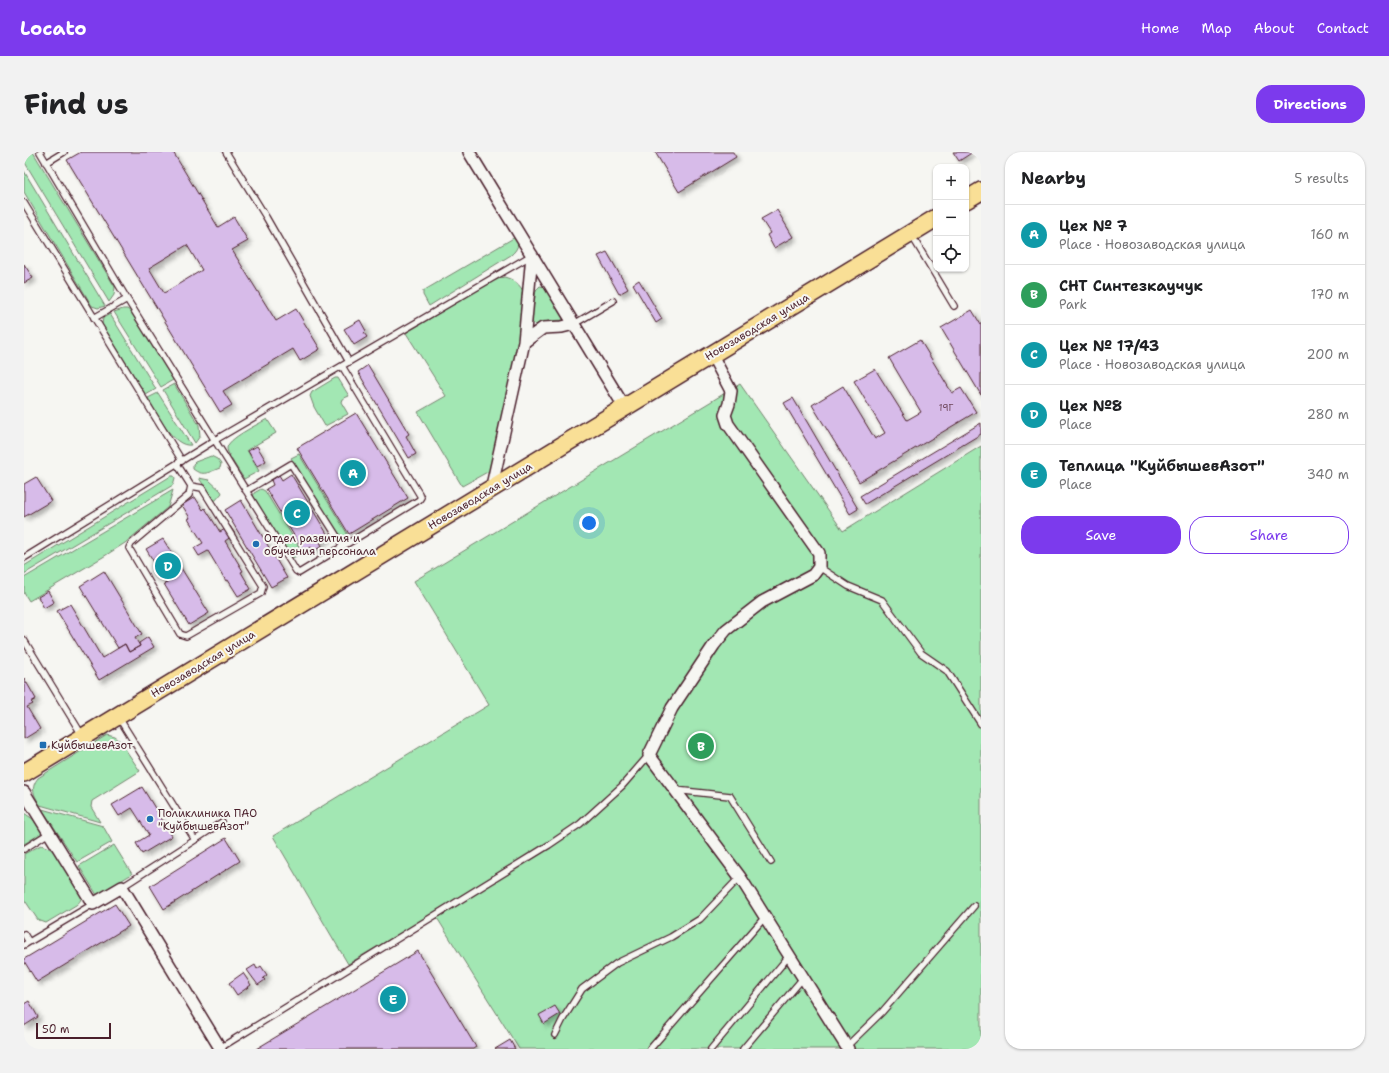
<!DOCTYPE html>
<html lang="en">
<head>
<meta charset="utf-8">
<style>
  :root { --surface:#fff; --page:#f2f2f2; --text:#202124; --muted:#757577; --line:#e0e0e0; --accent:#7c3aed }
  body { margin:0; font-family:"Shantell Sans",sans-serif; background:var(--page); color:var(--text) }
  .controls { position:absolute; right:12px; top:12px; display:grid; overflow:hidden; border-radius:8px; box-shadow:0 1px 3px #0004 }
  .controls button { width:36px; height:36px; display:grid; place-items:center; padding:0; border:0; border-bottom:1px solid var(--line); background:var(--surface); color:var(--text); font:20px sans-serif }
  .scale { position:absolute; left:12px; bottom:10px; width:75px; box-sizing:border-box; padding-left:4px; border:2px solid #4a1f2b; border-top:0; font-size:11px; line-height:14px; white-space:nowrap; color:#4a1f2b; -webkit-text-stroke:3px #f6f6f2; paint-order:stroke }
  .you { position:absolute; left:565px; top:371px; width:14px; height:14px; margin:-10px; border:3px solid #fff; border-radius:50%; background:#1a73e8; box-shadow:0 0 0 6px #1a73e833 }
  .badge { display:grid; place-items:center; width:26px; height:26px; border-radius:50%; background:var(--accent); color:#fff; font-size:13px; font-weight:700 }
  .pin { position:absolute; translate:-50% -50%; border:2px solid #fff; box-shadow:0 1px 4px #0006 }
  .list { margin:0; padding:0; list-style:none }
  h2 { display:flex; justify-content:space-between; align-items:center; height:52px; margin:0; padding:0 16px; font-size:17px }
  h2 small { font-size:13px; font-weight:400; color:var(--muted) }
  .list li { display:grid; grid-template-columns:26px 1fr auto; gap:12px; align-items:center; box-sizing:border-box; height:60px; padding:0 16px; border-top:1px solid var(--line) }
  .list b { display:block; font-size:15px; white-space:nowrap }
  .list p { margin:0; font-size:13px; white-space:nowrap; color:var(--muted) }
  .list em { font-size:13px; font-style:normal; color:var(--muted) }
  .actions { display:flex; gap:8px; padding:12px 16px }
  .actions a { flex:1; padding:9px 0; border:1px solid var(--accent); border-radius:16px; text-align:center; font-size:14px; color:var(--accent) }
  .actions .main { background:var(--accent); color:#fff }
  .icon { flex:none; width:22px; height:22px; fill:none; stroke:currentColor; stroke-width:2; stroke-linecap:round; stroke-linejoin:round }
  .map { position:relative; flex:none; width:957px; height:897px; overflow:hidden; border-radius:16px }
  header { display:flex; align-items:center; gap:24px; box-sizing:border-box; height:56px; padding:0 20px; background:var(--accent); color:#fff }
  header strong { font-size:19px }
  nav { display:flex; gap:22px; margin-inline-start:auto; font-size:14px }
  .intro { display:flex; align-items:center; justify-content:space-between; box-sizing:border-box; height:96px; padding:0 24px }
  h1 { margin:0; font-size:28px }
  .button { padding:10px 18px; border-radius:16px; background:var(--accent); color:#fff; font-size:14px; font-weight:700 }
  main { display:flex; gap:24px; padding:0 24px }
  aside { flex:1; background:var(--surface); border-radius:16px; box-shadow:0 1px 3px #0004 }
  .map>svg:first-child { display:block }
  .green { fill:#a2e7b3; stroke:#76836f }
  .building { fill:#d7bbe9; stroke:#4a1f2b; fill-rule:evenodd; filter:url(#shadow) }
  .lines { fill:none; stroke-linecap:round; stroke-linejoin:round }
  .lane-casing { stroke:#4a1f2b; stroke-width:8 }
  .street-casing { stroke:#4a1f2b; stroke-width:14 }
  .primary-casing { stroke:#4a1f2b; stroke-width:20 }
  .lane { stroke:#f6f6f2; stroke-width:5.5 }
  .street { stroke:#f6f6f2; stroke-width:11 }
  .primary { stroke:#f9df96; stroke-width:17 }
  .poi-dot { fill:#1f6fb2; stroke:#f6f6f2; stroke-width:1.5 }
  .labels { text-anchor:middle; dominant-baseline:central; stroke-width:4; stroke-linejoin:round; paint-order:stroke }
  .number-label { font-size:9px; fill:#6d465a }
  .street-label { font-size:11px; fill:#4a1f2b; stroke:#f6f6f2 }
  .poi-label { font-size:11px; fill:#4a1f2b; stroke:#f6f6f2; text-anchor:start }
</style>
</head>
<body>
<header>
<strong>Locato</strong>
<nav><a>Home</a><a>Map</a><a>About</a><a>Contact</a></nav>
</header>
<div class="intro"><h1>Find us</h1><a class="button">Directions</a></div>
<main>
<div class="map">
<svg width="957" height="897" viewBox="0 0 957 897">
  <defs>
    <filter id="shadow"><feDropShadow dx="3.5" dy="3.5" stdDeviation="2" flood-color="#0004"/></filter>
  </defs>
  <rect width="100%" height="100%" fill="#f6f6f2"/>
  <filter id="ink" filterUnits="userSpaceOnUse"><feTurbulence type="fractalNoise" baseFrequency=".025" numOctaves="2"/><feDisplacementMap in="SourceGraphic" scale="8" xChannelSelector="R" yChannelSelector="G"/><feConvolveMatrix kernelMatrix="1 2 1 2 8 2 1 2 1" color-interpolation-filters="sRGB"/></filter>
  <g filter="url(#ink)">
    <path class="green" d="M0,0H9L91,135L90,143L85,150L0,9Z
      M0,19L81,154L74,156L68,154L0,40Z
      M493,84C496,92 493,98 487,103L405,154L399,143V139Z
      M480,125C489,127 496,132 500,141L496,183L471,312L467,318L438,334L394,260L422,244L382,181L467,130L474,127Z
      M516,134L521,135L540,168L524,169L511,173L507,169L512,138Z
      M99,157H103L106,159L149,228L137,235L90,160Z
      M86,162L132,237L122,243L78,172L79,166Z
      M311,226H314L325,244L318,247L317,250L324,262L301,274L290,255L286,244L288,240Z
      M150,232L175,273L176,284L171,291L139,238Z
      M716,232L819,379L957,294V897H495L410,761L324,812L249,684L465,553L390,429Z
      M134,241L167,293C149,296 132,260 124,246Z
      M243,267L252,281L223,298L235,319L220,327C216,320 204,304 203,297C202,287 235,272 243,267Z
      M275,302L323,381V383L319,386L316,385L267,306Z
      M187,304L193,307L197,312L196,316C185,320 179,325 169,317V312L171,310Z
      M147,324H150L151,326L149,333L0,422V414Z
      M175,326L185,328L197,339L198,341L191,349L189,348Z
      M237,337L241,339L277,398L275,402L269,406L266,405L229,346L230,341Z
      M149,338L144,355L101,391L79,405L5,449L0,441V426Z
      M83,583L91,585L95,588L116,619L68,649L67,655L76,670L16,653C10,643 6,636 14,626Z
      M18,657L79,674L88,690L53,710Z
      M0,661L9,667L18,681L0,692Z
      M17,693L25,696L29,699L57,742C58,747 56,750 52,753L22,771L14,768L0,747V702Z
      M90,693L108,722L73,743L55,714Z"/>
    <path class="building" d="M57,0H149L194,75L210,65L224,89L208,98L252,169L272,157L296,197L276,209L269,197L199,239L208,253L196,260L43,8ZM163,93L178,118L140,141L125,116Z
      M631,0H709L712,5L655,40Z
      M929,0H949L935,9Z
      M753,58L769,85L750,96L743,83L746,81L737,67Z
      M583,100L604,137L595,142L574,104Z
      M0,112L9,126L0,131Z
      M615,128L638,167L632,171L609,132Z
      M948,158L957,173V243L917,176Z
      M336,168L342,179L340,181L343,185L330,193L320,177Z
      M896,188L928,241L937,236L952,260L835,330L788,253L819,234L851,287L861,281L830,229L851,217L883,268L897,260L865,206Z
      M344,213L385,282L382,284L392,302L385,306L334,220Z
      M769,246L834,357L826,362L760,251Z
      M332,261L384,346L325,382L273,296Z
      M957,271V282L841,352L836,344Z
      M233,294L242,309L233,314L224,299Z
      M267,322L305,385L296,390L298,394L290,399L287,395L280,400L242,337L249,333L247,328L251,326L255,323L258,328Z
      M12,325L27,349L0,365V332Z
      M171,345L179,358L181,356L196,380L206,374L211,382L201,389L219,419L217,420L227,437L214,444L204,428L202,429L184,399L175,404L170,396L179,391L164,367L166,366L158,353Z
      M217,348L263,426L247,435L201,358Z
      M139,387L185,461L165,473L140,432L143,431L122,397Z
      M80,419L118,482L111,486L116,494L105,500L101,492L94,496L56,434Z
      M24,439L30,450L20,456L14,445Z
      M46,452L78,506L101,492L105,500L116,494L115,491L124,485L130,495L75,528L33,459Z
      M0,526L12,547L7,550L9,552L3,555L16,577L0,587Z
      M118,635L148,684L118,702L112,691L125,683L108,656L95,664L88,653Z
      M202,686L216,709L140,757L126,734Z
      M91,752L105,774L13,830L0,809V807Z
      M394,799L452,895L449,897H232Z
      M231,813L233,817L237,814L243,823L239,826L241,828L234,833L223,818Z
      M219,821L227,833L213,843L205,831Z
      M5,849L14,865L0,874V852Z
      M531,854L536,862L520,872L515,863Z
      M486,888L491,897H471Z"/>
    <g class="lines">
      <g class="lane-casing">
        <path id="lane" d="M16,0L103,147L272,419L275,421L395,348L397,345L318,214
          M202,0L242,65L325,210
          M22,11L40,0
          M0,51L158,309
          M888,84L930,154
          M70,166L103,147
          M550,172L589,149
          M153,312L167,334L165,343L107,392L105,396L156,482L162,484L237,441L239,434L178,336L167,334
          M222,339L267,312L319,394
          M0,406L191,288L508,103
          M795,415L824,434L858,448L897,501L923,519L957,572
          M0,488L58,583
          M95,566L171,688L98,735
          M651,638L706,644L747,710
          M171,688L198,670
          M0,697L25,681
          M0,782L5,790
          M0,793L69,752
          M531,883L539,867L558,837L593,811L647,785L676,767L716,725
          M822,895L858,860L950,754
          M197,897L196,896L525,693L556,672L598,634L625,603
          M626,897L741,765
          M687,897L765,804
          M719,897L779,826"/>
      </g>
      <g class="street-casing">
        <path id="street" d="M445,0L601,256
          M500,190L519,176L538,175L550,172
          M688,203L707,239L705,252L701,263L704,272L795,401V415L789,423L738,450L702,478L690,493L648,556L625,603L716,725L824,897
          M467,338L500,190L508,103
          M0,640L69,752L98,735L196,896"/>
      </g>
      <g class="primary-casing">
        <path id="primary" d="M942,48L957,39
          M0,621L912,66"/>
      </g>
      <use href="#lane" class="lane"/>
      <use href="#street" class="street"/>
      <use href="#primary" class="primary"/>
    </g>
  </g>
  <g class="poi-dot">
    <circle cx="232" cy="392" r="4"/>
    <rect x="15" y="589" width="8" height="8" rx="2"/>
    <circle cx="126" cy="667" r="4"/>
  </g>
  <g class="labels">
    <g class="number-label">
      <text x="922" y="256">19Г</text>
    </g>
    <g class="street-label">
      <text transform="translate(733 175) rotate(-31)">Новозаводская улица</text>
      <text transform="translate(456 344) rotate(-31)">Новозаводская улица</text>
      <text transform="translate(179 512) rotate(-31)">Новозаводская улица</text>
    </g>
    <g class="poi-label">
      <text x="240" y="386">Отдел развития и<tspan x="240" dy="13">обучения персонала</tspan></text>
      <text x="27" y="593">КуйбышевАзот</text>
      <text x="134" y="661">Поликлиника ПАО<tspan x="134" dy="13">"КуйбышевАзот"</tspan></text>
    </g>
  </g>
</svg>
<div class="controls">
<button>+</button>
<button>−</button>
<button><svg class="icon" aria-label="locate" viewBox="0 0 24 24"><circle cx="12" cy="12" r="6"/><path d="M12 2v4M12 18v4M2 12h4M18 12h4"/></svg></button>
</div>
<div class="scale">50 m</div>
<div class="you"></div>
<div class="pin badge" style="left:329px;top:321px;background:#0f9aa8">A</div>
<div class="pin badge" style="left:677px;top:594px;background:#2e9e5b">B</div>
<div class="pin badge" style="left:273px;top:361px;background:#0f9aa8">C</div>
<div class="pin badge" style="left:144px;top:414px;background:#0f9aa8">D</div>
<div class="pin badge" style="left:369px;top:847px;background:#0f9aa8">E</div>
</div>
<aside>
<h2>Nearby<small>5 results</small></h2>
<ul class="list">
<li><span class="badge" style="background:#0f9aa8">A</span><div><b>Цех № 7</b><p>Place · Новозаводская улица</p></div><em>160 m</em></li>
<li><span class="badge" style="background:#2e9e5b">B</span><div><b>СНТ Синтезкаучук</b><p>Park</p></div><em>170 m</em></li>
<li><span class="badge" style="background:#0f9aa8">C</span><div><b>Цех № 17/43</b><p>Place · Новозаводская улица</p></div><em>200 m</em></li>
<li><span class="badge" style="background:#0f9aa8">D</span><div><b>Цех №8</b><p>Place</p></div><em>280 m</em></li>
<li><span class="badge" style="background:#0f9aa8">E</span><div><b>Теплица &quot;КуйбышевАзот&quot;</b><p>Place</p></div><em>340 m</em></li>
</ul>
<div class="actions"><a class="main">Save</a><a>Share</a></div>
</aside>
</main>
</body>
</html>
